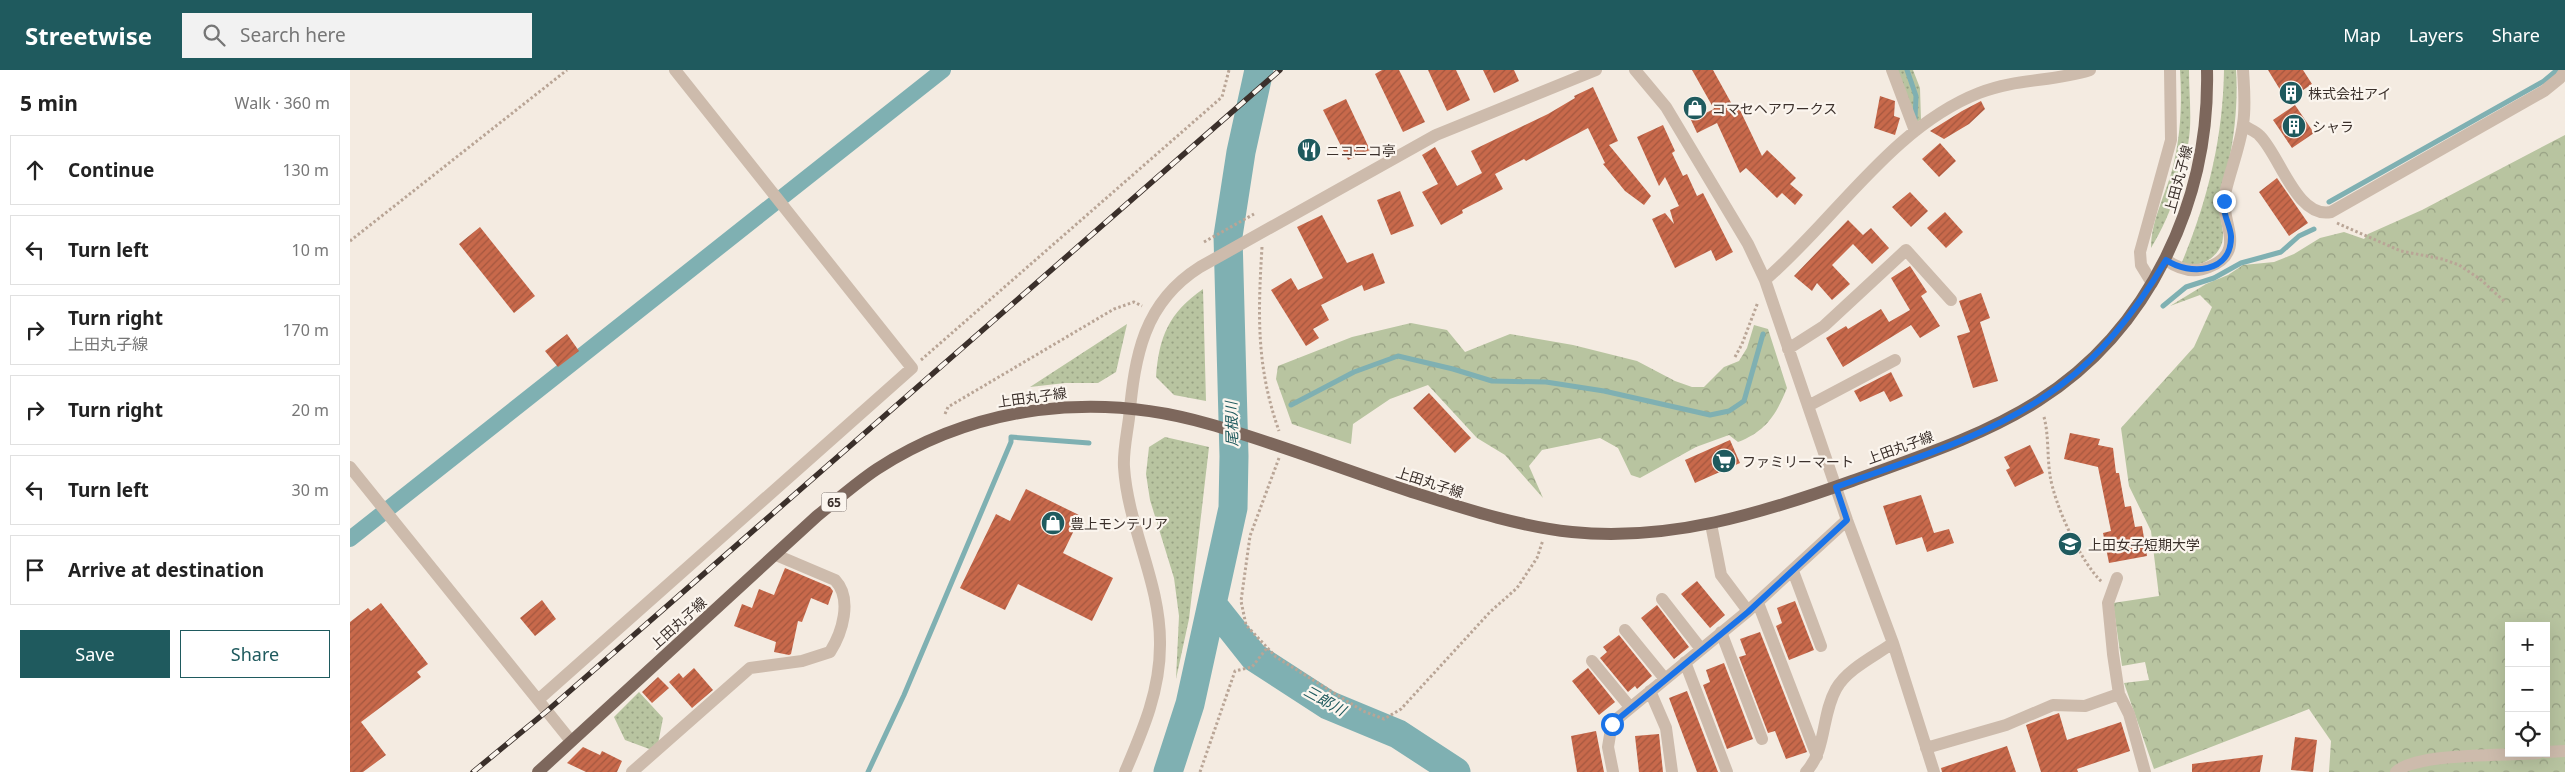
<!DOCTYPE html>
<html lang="en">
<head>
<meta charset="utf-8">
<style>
  :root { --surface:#fff; --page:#f2f2f2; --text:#222; --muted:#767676; --line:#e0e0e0; --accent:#1f5a5e }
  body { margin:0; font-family:"Noto Sans","Noto Sans JP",sans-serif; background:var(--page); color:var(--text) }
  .controls { position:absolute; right:15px; bottom:15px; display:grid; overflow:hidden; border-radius:0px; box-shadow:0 5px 20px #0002 }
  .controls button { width:45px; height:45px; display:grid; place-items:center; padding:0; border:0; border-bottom:1px solid var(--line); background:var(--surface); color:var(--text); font:25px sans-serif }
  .stop { position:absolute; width:15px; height:15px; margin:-11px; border:4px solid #1a73e8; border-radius:50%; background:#fff }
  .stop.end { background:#1a73e8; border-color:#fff; box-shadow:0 1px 5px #0008 }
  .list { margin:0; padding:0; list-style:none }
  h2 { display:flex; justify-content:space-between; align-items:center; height:65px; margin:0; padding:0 20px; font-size:21px }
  h2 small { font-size:16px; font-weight:400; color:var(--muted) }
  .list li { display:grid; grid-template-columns:32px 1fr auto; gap:15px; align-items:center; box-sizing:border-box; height:70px; margin:0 10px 10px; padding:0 10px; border:1px solid var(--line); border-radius:0px }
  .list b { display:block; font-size:19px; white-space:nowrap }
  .list p { margin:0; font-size:16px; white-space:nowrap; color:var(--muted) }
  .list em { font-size:16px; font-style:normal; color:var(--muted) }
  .actions { display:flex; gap:10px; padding:15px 20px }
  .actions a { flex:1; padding:11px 0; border:1px solid var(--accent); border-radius:0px; text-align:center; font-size:18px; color:var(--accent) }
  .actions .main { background:var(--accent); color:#fff }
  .icon { flex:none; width:28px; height:28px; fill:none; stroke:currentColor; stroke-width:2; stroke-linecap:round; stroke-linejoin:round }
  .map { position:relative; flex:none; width:2215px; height:702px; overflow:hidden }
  header { display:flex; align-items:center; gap:30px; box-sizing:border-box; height:70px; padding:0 25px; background:var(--accent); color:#fff }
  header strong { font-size:24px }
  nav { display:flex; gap:28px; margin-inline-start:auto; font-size:18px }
  .search { width:350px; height:45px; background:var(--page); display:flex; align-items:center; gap:12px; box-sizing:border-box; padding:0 18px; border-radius:0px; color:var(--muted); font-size:19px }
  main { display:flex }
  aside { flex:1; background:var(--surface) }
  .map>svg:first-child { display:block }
  .green { fill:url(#green-dots) }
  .forest { fill:url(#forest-crowns); fill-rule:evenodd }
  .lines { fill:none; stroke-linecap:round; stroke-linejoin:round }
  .stream { stroke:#7fb0b2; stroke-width:5 }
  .canal { stroke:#7fb0b2; stroke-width:16 }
  .river { stroke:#7fb0b2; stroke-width:29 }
  .building { fill:url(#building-hatch) }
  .path { stroke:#b9a596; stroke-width:3; stroke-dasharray:2.5 2.5; stroke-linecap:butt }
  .minor { stroke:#cdbbac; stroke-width:12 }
  .major { stroke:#7d675c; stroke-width:12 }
  .rail-casing { stroke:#3b302b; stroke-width:5.5 }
  .rail { stroke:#fbf5ee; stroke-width:4; stroke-dasharray:11; stroke-linecap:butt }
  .route { stroke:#1a73e8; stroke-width:6 }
  .labels { text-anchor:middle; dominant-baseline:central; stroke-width:4.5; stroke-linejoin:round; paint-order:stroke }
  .shield { fill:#fbf5ee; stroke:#756b66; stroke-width:1 }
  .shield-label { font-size:12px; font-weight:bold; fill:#3b302b }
  .poi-label { font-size:14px; fill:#3b302b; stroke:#fbf5ee; text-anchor:start }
  .street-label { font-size:14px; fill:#3b302b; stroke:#fbf5ee }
  .water-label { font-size:15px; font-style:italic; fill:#1f5a5e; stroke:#fbf5ee }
</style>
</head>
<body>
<header>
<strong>Streetwise</strong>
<div class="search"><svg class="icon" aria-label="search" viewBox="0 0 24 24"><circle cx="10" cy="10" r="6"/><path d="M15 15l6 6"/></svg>Search here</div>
<nav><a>Map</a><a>Layers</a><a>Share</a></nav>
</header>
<main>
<aside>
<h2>5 min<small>Walk · 360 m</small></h2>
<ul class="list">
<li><svg class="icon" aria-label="ahead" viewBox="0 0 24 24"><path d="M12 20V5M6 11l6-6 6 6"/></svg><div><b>Continue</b></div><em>130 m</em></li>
<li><svg class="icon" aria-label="left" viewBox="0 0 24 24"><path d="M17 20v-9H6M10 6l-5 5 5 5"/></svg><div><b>Turn left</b></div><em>10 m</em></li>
<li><svg class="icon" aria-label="right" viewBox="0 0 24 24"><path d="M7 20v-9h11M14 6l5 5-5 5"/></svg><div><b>Turn right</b><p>上田丸子線</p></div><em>170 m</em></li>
<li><svg class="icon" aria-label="right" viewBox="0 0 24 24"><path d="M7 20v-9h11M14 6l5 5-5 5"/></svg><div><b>Turn right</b></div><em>20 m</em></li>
<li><svg class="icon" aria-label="left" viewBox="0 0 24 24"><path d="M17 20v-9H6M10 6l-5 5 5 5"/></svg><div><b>Turn left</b></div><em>30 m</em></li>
<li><svg class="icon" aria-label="arrive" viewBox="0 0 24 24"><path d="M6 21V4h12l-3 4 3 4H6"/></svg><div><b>Arrive at destination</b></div></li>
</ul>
<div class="actions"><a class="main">Save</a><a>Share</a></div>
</aside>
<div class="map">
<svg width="2215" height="702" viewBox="0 0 2215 702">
  <defs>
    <pattern id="green-dots" width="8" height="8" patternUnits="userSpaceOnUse" patternTransform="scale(1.25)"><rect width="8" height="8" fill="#b8c4a0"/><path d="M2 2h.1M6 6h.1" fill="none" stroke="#97a083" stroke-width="1.8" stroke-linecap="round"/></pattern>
    <pattern id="forest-crowns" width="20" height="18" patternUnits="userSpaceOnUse" patternTransform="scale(1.25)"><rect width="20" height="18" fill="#b8c4a0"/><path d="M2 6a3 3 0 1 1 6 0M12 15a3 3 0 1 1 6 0" fill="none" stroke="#97a083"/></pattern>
    <pattern id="building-hatch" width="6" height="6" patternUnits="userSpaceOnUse" patternTransform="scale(1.25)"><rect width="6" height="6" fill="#c8694b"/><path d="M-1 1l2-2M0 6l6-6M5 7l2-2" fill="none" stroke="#a4573f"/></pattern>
  </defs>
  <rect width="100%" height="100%" fill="#f4ebe1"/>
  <path class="green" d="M1546,0H1563L1570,18L1571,50L1566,52Z
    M1830,0H1839C1839,19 1841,39 1840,58C1837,97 1822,144 1801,178C1801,148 1818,121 1824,92C1831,62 1832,31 1830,0Z
    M1874,0H1886C1888,30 1885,61 1879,91C1876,103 1870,116 1869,128C1867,143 1876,159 1872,173C1867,189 1847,200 1832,192C1858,130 1873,67 1874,0Z
    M853,219L856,331L824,325L806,307C809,266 819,243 853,219Z
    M777,254L766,302L748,313H715L680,317Z
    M815,367L859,377L839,549L826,609L829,546L824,508L800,430L796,404L799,377Z
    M289,622L313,648L308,674L302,680L275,670L264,647Z"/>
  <path class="forest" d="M2215,65V702H1979L1981,671L1959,639L1804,699L1774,613L1799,610L1795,592L1772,596L1763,533L1809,526L1801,461L1779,416L1771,358L1844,277L1862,237L1850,225L1820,236L1856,214L1878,205L1893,195L1924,192L1944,184L1970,168L1994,162L2014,169L2018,164L2072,140ZM2159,556H2196V683H2159Z
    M1061,253L1097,260L1115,282L1160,264L1223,275L1287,291L1325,311L1342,317H1354L1374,297L1389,291L1397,278L1404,255L1418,259L1437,318C1426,345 1416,361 1388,372L1379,365L1346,377L1290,408L1281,405L1268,378L1250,368L1192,380L1179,396L1193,428L1155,385L1127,368L1078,315L1040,329L1003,354L1001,374L942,354L926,309L928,296L1002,267Z"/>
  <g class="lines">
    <path class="stream" d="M1557,0L1566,26L1565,49
      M1979,132L2194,11L2207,0
      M1813,236L1836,217L1864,208L1891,193L1931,182L1949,166L1964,159
      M941,335L1004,302L1048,286L1103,299L1142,311L1196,312L1254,321L1360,345L1379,341L1394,331L1413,264
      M518,702L554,625L661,372V367L739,373"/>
    <path class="canal" d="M0,469L593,0"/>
    <path class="river" d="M862,534L904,587L978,635L1048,664L1106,702
      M818,702L840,634L883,438L884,386L878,166L891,82L909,0"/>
  </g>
  <path class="building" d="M1032,0H1049L1075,52L1053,62L1025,4Z
    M1078,0H1106L1120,30L1097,41Z
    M1133,0H1164L1169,11L1144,23Z
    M1342,0H1363L1384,38L1388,36L1412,86L1417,80L1446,108L1440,114L1453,125L1445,135L1432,123L1427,128L1396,98L1390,103L1367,53L1347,63L1341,50L1364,39Z
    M1918,0H1953L1962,14L1937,31Z
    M1243,17L1268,71L1259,75L1301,126L1294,135L1275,121L1253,94L1255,93L1238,58L1176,91L1174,89L1145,104L1153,119L1112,140L1113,143L1091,155L1072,122L1088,114L1072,85L1085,77L1107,116L1132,103L1121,81L1198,44L1225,28L1224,26Z
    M1530,26L1545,31L1544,46L1550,48L1545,65L1524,58Z
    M996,29L1020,80L998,90L973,40Z
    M1631,31L1635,39L1619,54L1594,69L1580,61L1612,41Z
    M1945,35L1964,63L1942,78L1923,50Z
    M1313,55L1325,81L1322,83L1333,106L1337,104L1347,126L1353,123L1383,182L1366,191L1361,180L1325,198L1302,149L1315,143L1324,154L1320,140L1329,136L1315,107L1309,116L1287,67Z
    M1590,73L1606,91L1589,107L1572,89Z
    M1927,108L1958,153L1939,166L1909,122Z
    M1050,121L1064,156L1041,165L1027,130Z
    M1560,122L1578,141L1561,157L1542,137Z
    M1595,142L1613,162L1596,178L1577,158Z
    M972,145L997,193L1023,183L1035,213L1014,221L1012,215L971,235L979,250L963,259L969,268L956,276L921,220L941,208L948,220L973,208L947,157Z
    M1498,150L1513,165L1521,158L1539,178L1522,194L1503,174L1482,195L1500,214L1482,230L1467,213L1462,221L1444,206Z
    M130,157L185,226L164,243L109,174Z
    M1560,196L1577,222L1571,226L1590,256L1570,268L1561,255L1493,297L1476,268L1496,256L1498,259L1531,239L1539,252L1560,240L1541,208Z
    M1631,223L1640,248L1630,252L1648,311L1623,318L1607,266L1620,262L1609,231Z
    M217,264L229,281L208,297L195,281Z
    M1541,302L1553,326L1540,332L1534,321L1510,332L1504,321Z
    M1079,323L1121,368L1105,383L1063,338Z
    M1720,363L1750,369L1748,375L1763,378L1766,403H1769L1775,437L1781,436L1785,457L1792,456L1797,486L1759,493L1753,463L1761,461L1748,397L1714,389Z
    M1380,370L1390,393L1345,413L1335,390Z
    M1680,375L1694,403L1665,417L1656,400L1660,398L1654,387Z
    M676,419L731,446L713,483L763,508L742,551L668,514L655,540L610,518L646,444L660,451Z
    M1571,425L1584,463L1599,459L1604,473L1577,482L1572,467L1546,475L1533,436Z
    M435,498L480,517L483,521L478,535L461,528L452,552L448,551L441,584L439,585L424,582L426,572L384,556L392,534L402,538L409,519L424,525Z
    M1347,511L1375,545L1360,558L1331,524Z
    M192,530L206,549L185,566L170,548Z
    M1445,531L1464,580L1439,590L1426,556L1432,553L1427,538Z
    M31,533L78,594L67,602L71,607L11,652L36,685L13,702H0V552L18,538L21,541Z
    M1307,535L1339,577L1324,589L1291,548Z
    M1410,562L1457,682L1436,689L1425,661L1418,663L1389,587L1396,585L1390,569Z
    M1269,565L1302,606L1287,619L1285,616L1278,622L1250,588L1257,582L1253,577Z
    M1374,593L1403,669L1377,679L1353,615L1360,612L1356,600Z
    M344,598L363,620L342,638L319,612L329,603L333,608Z
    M1238,598L1265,632L1249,645L1222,611Z
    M308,607L319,618L302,633L292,622Z
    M1337,621L1368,702H1347L1319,628Z
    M1709,643L1717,670L1771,652L1780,681L1727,699L1728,702H1691L1676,655Z
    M1246,661L1254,702H1227L1221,666Z
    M1309,664L1313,702H1289L1285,666Z
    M1945,667L1967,670L1963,702L1941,700Z
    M1657,676L1666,702H1592L1591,698Z
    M233,677L250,685L252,681L272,691L267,702H236L217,693Z
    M1913,685L1910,702H1842V694Z"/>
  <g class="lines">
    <path class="path" d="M1987,153L2051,181L2092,189L2109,195L2130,209L2154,231
      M0,171L217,0
      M854,172L904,144
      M912,177C908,244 906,296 929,361
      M1385,287L1392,274L1408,232
      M571,290L872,27L879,0
      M595,344L598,337L764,239L784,232L792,236
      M1694,347C1699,366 1697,386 1700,405C1704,434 1731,493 1752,512
      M929,388L900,466L891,531L896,555L926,587L1013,641L1034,649L1051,639L1140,542L1167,518L1187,488L1193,470
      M850,702L885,601L902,597L917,578"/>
    <path class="minor" d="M1285,0L1316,37L1398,174L1415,210L1497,450L1543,573L1584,702
      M1542,0L1565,61
      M1893,55C1898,59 1906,61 1910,66C1930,86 1947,149 1981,142L2194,21L2210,8L2215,1
      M1816,190C1829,199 1843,204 1859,197C1899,181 1869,151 1875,124C1880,101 1890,77 1893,54C1896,36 1894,18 1893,0
      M1415,210C1484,151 1542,57 1629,23C1667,8 1703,12 1740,0
      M1802,213L1791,195L1790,182L1821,70L1820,0
      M1438,279L1474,256L1556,180L1601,230
      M1458,336L1545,290
      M0,397L221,671
      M1361,454L1371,505L1398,541
      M1443,501L1471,576
      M1767,508L1758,533L1763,584L1769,624L1779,644L1795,702
      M1312,529L1351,579
      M1408,533L1467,686
      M1275,560L1315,609
      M1371,562L1412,669
      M1242,591L1280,637
      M1335,592L1377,702
      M1300,621L1316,658L1322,702
      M188,630L562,298L325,0
      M1576,678L1656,655L1703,635L1735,636L1769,624
      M2196,682L2215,681
      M282,702L400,598L452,591L480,582C492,563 503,529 485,510L426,485
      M775,702C793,660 810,621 810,575C811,513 778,458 774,397C773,382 777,364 779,348C785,286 793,233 850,197L1086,65L1246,0
      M1263,702L1258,677L1262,653L1398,541L1497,450
      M1456,702C1477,679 1471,646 1486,619C1497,599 1525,586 1543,573
      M2046,702C2067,682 2157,686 2188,683"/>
    <path class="major" d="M188,702L467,446C487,430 506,413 527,399C626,335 746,321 859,354C926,373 992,399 1059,421C1113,438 1166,456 1222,462C1319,472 1413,443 1502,411C1565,388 1631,367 1688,331C1800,260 1860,130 1857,0"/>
    <g class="rail-casing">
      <path id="rail" d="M123,702L197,641L930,0"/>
    </g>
    <use href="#rail" class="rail"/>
  </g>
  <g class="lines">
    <path class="route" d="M1262,654L1398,542L1497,450L1486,417C1563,389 1645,365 1711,315C1754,283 1789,236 1816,190C1840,206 1882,203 1881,166C1880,154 1872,144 1874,131"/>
  </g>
  <defs>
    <g id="building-disc" transform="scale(1.25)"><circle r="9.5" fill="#1f5a5e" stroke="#fbf5ee"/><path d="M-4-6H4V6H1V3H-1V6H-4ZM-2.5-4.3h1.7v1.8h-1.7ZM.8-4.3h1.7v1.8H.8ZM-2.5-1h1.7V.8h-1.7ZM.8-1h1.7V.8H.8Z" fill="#fff"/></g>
    <g id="shop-disc" transform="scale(1.25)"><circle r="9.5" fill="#1f5a5e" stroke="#fbf5ee"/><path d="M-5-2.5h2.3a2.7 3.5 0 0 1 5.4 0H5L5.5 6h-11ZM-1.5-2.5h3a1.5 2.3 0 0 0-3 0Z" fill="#fff"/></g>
    <g id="restaurant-disc" transform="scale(1.25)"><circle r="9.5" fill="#1f5a5e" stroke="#fbf5ee"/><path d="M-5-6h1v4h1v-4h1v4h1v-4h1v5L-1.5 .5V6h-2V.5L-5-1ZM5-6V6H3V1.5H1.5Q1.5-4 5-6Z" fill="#fff"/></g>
    <g id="supermarket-disc" transform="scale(1.25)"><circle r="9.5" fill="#1f5a5e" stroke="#fbf5ee"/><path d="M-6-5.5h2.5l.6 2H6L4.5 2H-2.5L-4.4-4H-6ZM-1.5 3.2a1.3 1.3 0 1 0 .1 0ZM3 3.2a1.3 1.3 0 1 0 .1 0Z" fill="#fff"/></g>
    <g id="university-disc" transform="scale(1.25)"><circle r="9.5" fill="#1f5a5e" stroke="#fbf5ee"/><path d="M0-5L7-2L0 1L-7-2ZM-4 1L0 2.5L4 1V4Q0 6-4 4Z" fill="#fff"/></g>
  </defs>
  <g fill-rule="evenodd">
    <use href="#building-disc" x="1941" y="23"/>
    <use href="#shop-disc" x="1345" y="38"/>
    <use href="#building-disc" x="1944" y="56"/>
    <use href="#restaurant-disc" x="959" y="80"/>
    <use href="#supermarket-disc" x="1374" y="391"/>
    <use href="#shop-disc" x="703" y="453"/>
    <use href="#university-disc" x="1720" y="474"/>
  </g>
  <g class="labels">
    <rect class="shield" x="471.5" y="422.5" width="25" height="19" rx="4"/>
    <g class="shield-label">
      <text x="484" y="432">65</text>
    </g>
    <g class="poi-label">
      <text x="1958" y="23">株式会社アイ</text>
      <text x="1362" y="38">コマセヘアワークス</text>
      <text x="1962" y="56">シャラ</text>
      <text x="976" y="80">ニコニコ亭</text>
      <text x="1392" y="391">ファミリーマート</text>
      <text x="720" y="453">豊上モンテリア</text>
      <text x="1738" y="474">上田女子短期大学</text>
    </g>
    <g class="street-label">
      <text transform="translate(1828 109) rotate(-75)">上田丸子線</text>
      <text transform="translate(682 327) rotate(-8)">上田丸子線</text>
      <text transform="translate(1550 377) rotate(-20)">上田丸子線</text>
      <text transform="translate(1080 412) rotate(18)">上田丸子線</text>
      <text transform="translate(328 553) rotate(-42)">上田丸子線</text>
    </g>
    <g class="water-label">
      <text transform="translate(881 354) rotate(-91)">尾根川</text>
      <text transform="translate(975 630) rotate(29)">三郎川</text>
    </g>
  </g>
</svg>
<div class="controls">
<button>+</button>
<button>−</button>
<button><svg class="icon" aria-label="locate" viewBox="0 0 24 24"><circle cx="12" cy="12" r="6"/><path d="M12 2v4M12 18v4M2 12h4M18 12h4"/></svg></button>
</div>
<div class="stop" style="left:1262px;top:654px"></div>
<div class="stop end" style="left:1874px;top:131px"></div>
</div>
</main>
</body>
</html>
